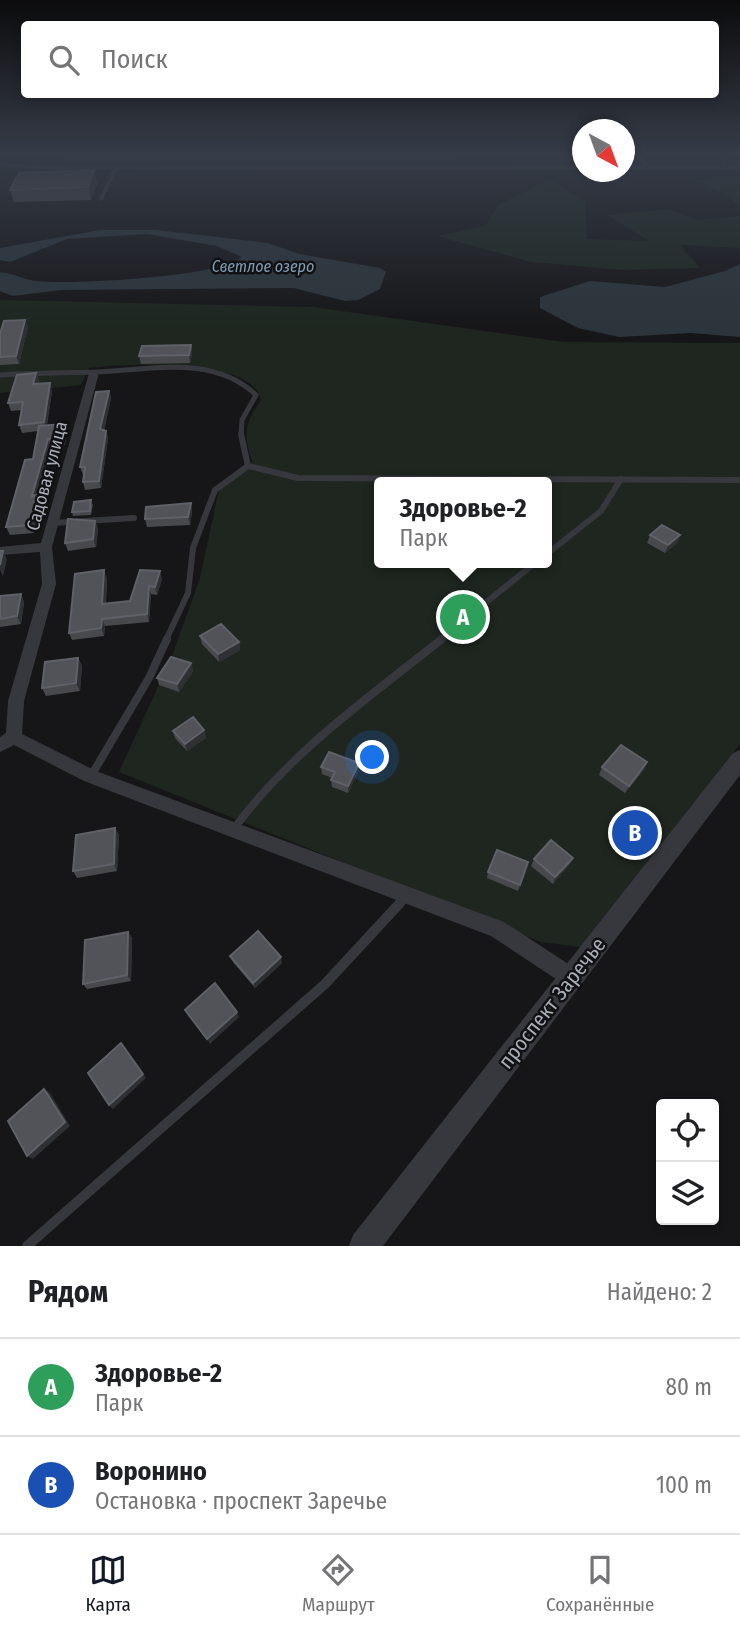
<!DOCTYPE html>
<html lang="ru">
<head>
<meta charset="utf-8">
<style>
  :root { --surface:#fff; --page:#f6f6f6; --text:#202124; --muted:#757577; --line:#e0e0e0; --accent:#111827 }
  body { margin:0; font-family:"Fira Sans Condensed",sans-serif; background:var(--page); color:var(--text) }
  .controls { position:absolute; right:21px; bottom:21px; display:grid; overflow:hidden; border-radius:7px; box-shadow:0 4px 10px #0003 }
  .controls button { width:63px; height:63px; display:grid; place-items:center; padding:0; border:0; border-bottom:2px solid var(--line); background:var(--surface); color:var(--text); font:35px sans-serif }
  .compass { position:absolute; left:572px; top:119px; width:63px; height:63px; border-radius:50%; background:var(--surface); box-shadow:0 4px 10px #0003; rotate:139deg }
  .you { position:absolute; left:373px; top:758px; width:24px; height:24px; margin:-18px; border:5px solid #fff; border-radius:50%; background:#1a73e8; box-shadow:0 0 0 10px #1a73e833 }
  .badge { display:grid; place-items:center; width:46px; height:46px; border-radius:50%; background:var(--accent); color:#fff; font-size:23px; font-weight:700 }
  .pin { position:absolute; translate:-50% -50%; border:4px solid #fff; box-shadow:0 2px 7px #0006 }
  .popup { position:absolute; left:374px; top:477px; width:178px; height:91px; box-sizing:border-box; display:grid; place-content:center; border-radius:7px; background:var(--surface); filter:drop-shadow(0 2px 5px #0005); font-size:23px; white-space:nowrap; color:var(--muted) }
  .popup b { font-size:26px; color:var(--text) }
  .popup::after { content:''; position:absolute; left:50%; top:100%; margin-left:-14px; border:14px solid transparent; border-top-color:var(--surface) }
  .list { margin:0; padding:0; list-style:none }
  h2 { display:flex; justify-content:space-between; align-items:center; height:91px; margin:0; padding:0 28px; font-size:30px }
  h2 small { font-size:23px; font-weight:400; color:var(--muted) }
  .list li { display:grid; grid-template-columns:46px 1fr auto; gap:21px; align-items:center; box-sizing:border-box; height:98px; padding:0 28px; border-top:2px solid var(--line) }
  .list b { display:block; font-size:26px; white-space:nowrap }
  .list p { margin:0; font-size:23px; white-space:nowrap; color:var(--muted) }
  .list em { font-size:23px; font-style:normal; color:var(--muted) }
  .icon { flex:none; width:38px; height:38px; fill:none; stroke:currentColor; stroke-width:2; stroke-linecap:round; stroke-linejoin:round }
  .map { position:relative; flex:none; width:740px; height:1246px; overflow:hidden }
  .search { position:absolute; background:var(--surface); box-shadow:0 4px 10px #0003; left:21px; right:21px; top:21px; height:77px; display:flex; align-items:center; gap:18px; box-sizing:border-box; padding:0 24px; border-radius:7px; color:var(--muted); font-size:26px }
  .sheet { height:287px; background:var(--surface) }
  nav { display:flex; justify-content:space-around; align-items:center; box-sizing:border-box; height:98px; border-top:2px solid var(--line); background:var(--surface); font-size:19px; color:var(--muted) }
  nav a { display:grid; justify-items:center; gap:4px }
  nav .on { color:var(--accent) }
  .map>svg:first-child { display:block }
  .green { fill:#1e261f; fill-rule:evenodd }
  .water { fill:#2c353c }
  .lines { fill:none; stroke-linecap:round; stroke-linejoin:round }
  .service-far4 { stroke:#37383d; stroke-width:3.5 }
  .service-far3 { stroke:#37383d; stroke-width:5 }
  .service-far2 { stroke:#37383d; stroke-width:6 }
  .service-far1 { stroke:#37383d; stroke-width:8 }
  .service { stroke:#37383d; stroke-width:10 }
  .minor { fill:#37383d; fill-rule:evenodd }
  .tertiary { fill:#37383d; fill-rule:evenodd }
  .wall { fill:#47494d }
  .shaded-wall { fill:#2f3033 }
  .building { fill:#525359; stroke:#5f6168; stroke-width:2 }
  .labels { text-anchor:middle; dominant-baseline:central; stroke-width:5; stroke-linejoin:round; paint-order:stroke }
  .far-water-label { font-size:16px; font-style:italic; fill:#7f9bb3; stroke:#111113 }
  .street-label { font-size:18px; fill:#a8adb8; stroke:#111113 }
  .near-street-label { font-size:21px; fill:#a8adb8; stroke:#111113 }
</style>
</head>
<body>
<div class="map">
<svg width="740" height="1246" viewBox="0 0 740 1246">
  <rect width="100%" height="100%" fill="#161618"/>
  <path class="green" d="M740,177V206L722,193L691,180Z
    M550,179L585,202L587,239L649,241L607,215L669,209L696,220L740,216V248L680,245L700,268L622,270L531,262L437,236L485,226L498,205Z
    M0,300L313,307L564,342L740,343V744L588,948L541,942L119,772L172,656L200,578L219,489L246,471L252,461C243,436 244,422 261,401C255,356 123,364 89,368L81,385L0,393ZM379,482H547V563H379Z"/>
  <path class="water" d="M100,230H157L268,243L299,254L380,268L386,272L380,289L358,300L345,301L294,288L61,290L13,296L0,291V272C13,273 24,280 36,281C69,285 221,277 242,257L217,246L147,234L67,239L10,262L0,260V248Z
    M740,264V337L691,333L619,337L578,328L540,308V297L590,281L665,287L725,271Z"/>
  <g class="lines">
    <path class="service-far4" d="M566,155L582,156
      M639,155L648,167
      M66,159L451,158L450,155
      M722,159L727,167
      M101,199L116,168"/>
    <path class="service-far3" d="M0,375C32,373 65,373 97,372C150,370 213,354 256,395L242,420L241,436"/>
    <path class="service-far2" d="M248,466L298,478L740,480
      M52,523L134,518
      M547,554L601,511L621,479
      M166,640L188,593L193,548L215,490L248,466L241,434
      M439,640L535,563"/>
    <path class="service-far1" d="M91,776L149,678L167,639
      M233,830C289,753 368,698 442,639
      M399,905L407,896"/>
    <path class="service" d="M27,1246L325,984L400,903"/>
    <path class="minor" d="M0,163L57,166L582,165V169L57,170L0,167Z
      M624,165H740V169H624Z
      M94,370L99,373L52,547L56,584L24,701L22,734L96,771L504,922L579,971L582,978L579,985L572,988L565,985L491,936L84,781L14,745L0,752V737L6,733L8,701L42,584L40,552L0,555V547L41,543L89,373Z"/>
    <path class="tertiary" d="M740,750V775L383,1246H349L353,1235L733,753Z"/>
  </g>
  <path class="wall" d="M94,170L97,183L91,200L14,202L10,190Z
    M25,320L28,327L19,364L0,365V334Z
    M191,345L192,353L190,363L141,364L139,356Z
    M36,373L39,381L38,384L52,391L47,425L66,431L65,445L51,447L37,498L39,503L34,533L10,535L6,527L33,459L38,431L22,433L19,425L22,410L11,411L8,403Z
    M109,391L111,398L104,430L106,431L108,438L101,488L85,490L83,482L84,475H83L80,467Z
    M191,503L192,511L190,525L147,527L145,519Z
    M93,504L91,515L73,516L72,512Z
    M95,521L98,529L96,547L68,551L65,543Z
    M650,535H680L677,543L665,553L647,543Z
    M140,570L162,579L157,595L151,594L149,622L105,626L104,636L72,640L69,633L107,578L106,604L130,601Z
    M21,594L24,602L21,624L0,627V596Z
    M200,636L239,642L240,650L219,662L202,644Z
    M78,658L82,666L80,691L46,696L42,688Z
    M191,663L193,671L179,692L159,685L157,678Z
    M204,730L206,738L187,751L175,738L173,731Z
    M647,762L644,770L625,793L599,775L602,767Z
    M359,763V770L348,793L332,787L331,780L332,778L322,774L321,767Z
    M115,828L119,835L117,871L77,878L73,871Z
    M534,859L570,864L553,884L531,866Z
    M528,862L518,891L487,878L488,872Z
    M128,932L132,938L131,981L87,989L83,984Z
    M230,956L282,963L255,988L233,962Z"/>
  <path class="shaded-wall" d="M94,170L97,183L91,200L88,187Z
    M25,320L28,327L19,364L16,356Z
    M191,345L192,353L190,363L189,355Z
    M36,373L39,381L36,392L33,384Z
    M50,383L52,391L46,430L44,422Z
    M109,391L111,398L103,437L100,429Z
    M64,424L66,431L65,445L62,438Z
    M106,431L108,438L101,488L99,481Z
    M48,439L51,447L37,498L39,503L34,533L31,525L32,496Z
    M191,503L192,511L190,525L188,517Z
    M95,521L98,529L96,547L93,539Z
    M680,535L677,543L665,553L668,545Z
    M3,551L7,559L3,577L0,570V565Z
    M104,570L107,578L105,612L102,604Z
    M160,571L162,579L157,595L155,587Z
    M149,586L151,594L149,622L147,614Z
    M21,594L24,602L21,624L17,616Z
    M102,619L105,626L104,636L101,628Z
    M239,642L240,650L219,662L218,654Z
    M78,658L82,666L80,691L76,683Z
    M191,663L193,671L179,692L177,684Z
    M204,730L206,738L187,751L185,744Z
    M647,762L644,770L625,793L629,786Z
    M359,763V770L348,793V786Z
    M115,828L119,835L117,871L114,864Z
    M573,858L570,864L553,884L555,877Z
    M128,932L132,938L131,981L127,975Z
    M281,957L282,963L255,988L253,983Z
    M237,1012L239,1017L210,1044L207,1039Z
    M121,1043L146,1078L113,1109L109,1105Z
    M44,1089L50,1093L70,1126L33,1159L27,1156Z"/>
  <path class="building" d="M94,170L88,187L10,190L19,173Z
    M25,320L16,356L0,357V334L4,321Z
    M191,345L189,355L139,356L142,346Z
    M36,373L33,384L50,383L44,422L19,425L23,402L8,403L17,375Z
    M109,391L100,429L106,431L99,481L83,482L85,467H80L96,392Z
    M64,424L62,438L48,439L32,496L36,495L31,525L6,527L25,460L33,459L39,426Z
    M91,500L90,511L72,512L74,502Z
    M191,503L188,517L145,519L146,507Z
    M68,519L95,521L93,539L65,543Z
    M662,525L680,535L668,545L650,535Z
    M0,551H3L0,565Z
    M104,570L102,604L130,601L140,570L160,571L155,587L149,586L147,614L102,619L101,628L69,633L75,574Z
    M21,594L17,616L0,619V596Z
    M221,624L239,642L218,654L200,636Z
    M171,657L191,663L177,684L157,678Z
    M78,658L76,683L42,688L45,662Z
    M193,717L204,730L185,744L173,731Z
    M621,745L647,762L629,786L602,767Z
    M329,752L359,763L348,786L331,780L335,772L321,767Z
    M115,828L114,864L73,871L76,835Z
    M551,840L573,858L555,877L534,859Z
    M497,850L528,862L520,885L488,872Z
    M258,931L281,957L253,983L230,956Z
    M128,932L127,975L83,984L85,940Z
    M215,983L237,1012L207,1039L185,1010Z
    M121,1043L143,1074L109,1105L88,1073Z
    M44,1089L65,1122L27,1156L8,1121Z"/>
  <linearGradient id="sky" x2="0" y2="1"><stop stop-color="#0c0c0d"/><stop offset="0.47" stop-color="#363c48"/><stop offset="1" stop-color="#363c48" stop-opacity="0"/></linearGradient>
  <rect width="740" height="329" fill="url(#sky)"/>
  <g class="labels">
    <g class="far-water-label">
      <text x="263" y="266">Светлое озеро</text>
    </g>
    <g class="street-label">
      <text transform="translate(47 476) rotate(-75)">Садовая улица</text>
    </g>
    <g class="near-street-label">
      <text transform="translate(552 1003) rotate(-52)">проспект Заречье</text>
    </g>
  </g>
</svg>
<div class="controls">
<button><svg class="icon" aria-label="locate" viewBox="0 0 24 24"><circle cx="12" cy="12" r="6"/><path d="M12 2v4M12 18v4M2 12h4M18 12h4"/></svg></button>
<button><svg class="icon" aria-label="layers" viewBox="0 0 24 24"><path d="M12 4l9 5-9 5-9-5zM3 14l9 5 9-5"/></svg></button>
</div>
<svg class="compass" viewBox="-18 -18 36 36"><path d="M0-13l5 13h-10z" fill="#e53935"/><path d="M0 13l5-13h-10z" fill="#757577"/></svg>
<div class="you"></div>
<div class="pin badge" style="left:463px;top:617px;background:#2e9e5b">A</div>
<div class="popup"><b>Здоровье-2</b>Парк</div>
<div class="pin badge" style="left:635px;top:833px;background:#1a4fb4">B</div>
<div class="search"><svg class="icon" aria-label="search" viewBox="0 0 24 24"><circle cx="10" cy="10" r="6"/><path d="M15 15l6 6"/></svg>Поиск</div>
</div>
<section class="sheet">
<h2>Рядом<small>Найдено: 2</small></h2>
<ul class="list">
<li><span class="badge" style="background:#2e9e5b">A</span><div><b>Здоровье-2</b><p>Парк</p></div><em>80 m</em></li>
<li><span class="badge" style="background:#1a4fb4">B</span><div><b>Воронино</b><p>Остановка · проспект Заречье</p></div><em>100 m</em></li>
</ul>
</section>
<nav>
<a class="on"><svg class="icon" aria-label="map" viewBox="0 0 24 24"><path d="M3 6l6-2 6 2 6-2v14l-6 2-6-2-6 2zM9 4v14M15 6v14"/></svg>Карта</a>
<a><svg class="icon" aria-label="directions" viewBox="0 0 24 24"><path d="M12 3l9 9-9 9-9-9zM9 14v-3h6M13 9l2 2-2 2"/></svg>Маршрут</a>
<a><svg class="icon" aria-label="saved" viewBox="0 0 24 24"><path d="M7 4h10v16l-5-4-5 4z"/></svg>Сохранённые</a>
</nav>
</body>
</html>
